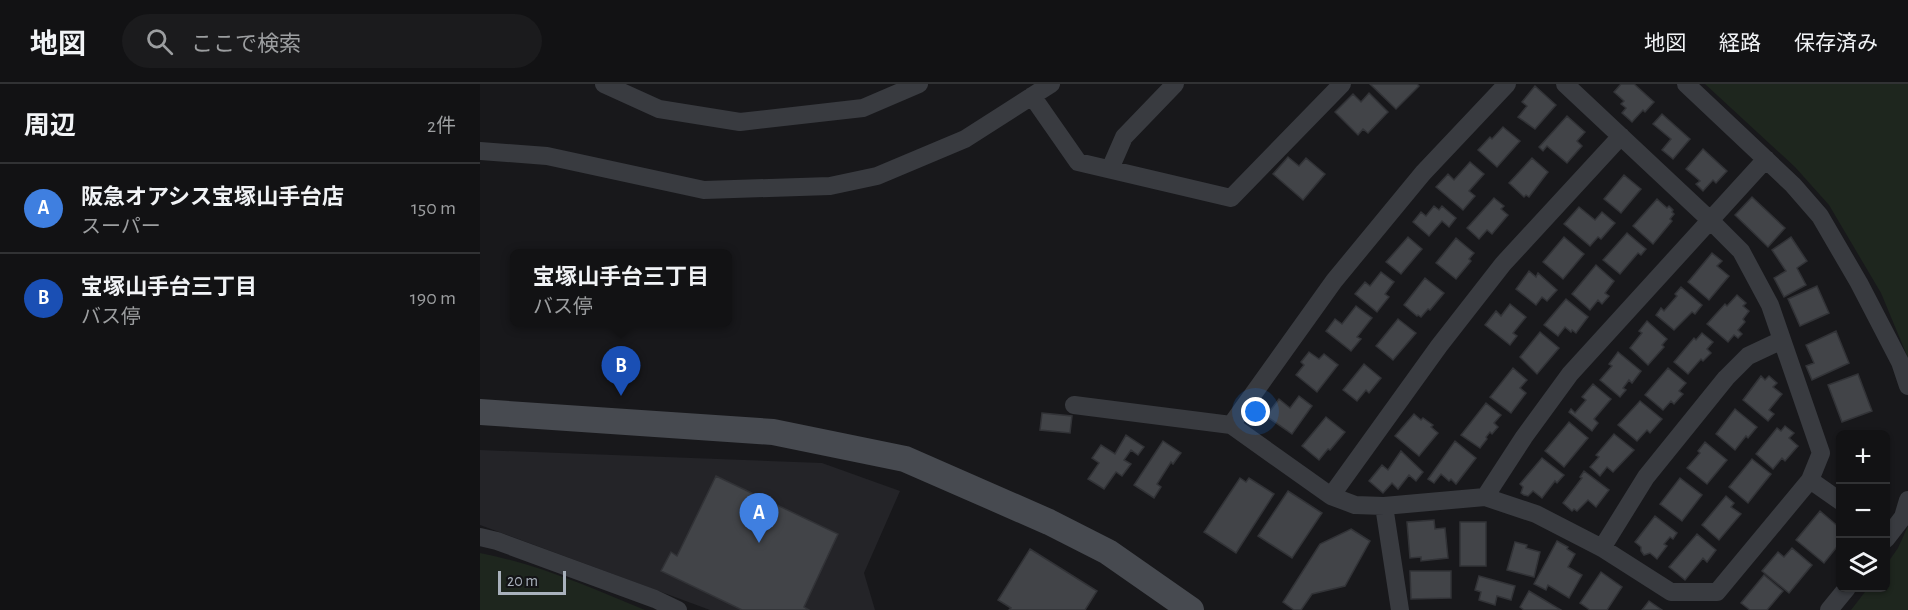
<!DOCTYPE html>
<html lang="ja">
<head>
<meta charset="utf-8">
<style>
  :root { --surface:#121214; --page:#1b1b1d; --text:#f1f3f6; --muted:#9c9ea0; --line:#313234; --accent:#0b8043 }
  body { margin:0; font-family:"Alegreya Sans","Noto Sans JP",sans-serif; background:var(--page); color:var(--text) }
  .controls { position:absolute; right:18px; bottom:18px; display:grid; overflow:hidden; border-radius:9px; box-shadow:0 2px 4px #0004 }
  .controls button { width:54px; height:54px; display:grid; place-items:center; padding:0; border:0; border-bottom:2px solid var(--line); background:var(--surface); color:var(--text); font:30px sans-serif }
  .scale { position:absolute; left:18px; bottom:15px; width:68px; box-sizing:border-box; padding-left:6px; border:3px solid #a9b1bc; border-top:0; font-size:16px; line-height:21px; white-space:nowrap; color:#a9b1bc; -webkit-text-stroke:4px #131316; paint-order:stroke }
  .you { position:absolute; left:776px; top:328px; width:21px; height:21px; margin:-15px; border:4px solid #fff; border-radius:50%; background:#1a73e8; box-shadow:0 0 0 9px #1a73e833 }
  .badge { display:grid; place-items:center; width:39px; height:39px; border-radius:50%; background:var(--accent); color:#fff; font-size:20px; font-weight:700 }
  .pin { position:absolute; translate:-50% -50px; filter:drop-shadow(0 2px 3px #0008) }
  .pin::after { content:''; position:absolute; top:32px; width:21px; height:18px; background:inherit; clip-path:polygon(0 0,100% 0,50% 100%) }
  .popup { position:absolute; left:30px; top:165px; width:222px; height:78px; box-sizing:border-box; display:grid; place-content:center; border-radius:9px; background:var(--surface); filter:drop-shadow(0 2px 4px #0005); font-size:20px; white-space:nowrap; color:var(--muted) }
  .popup b { font-size:22px; color:var(--text) }
  .popup::after { content:''; position:absolute; left:50%; top:100%; margin-left:-12px; border:12px solid transparent; border-top-color:var(--surface) }
  .list { margin:0; padding:0; list-style:none }
  h2 { display:flex; justify-content:space-between; align-items:center; height:78px; margin:0; padding:0 24px; font-size:26px }
  h2 small { font-size:20px; font-weight:400; color:var(--muted) }
  .list li { display:grid; grid-template-columns:39px 1fr auto; gap:18px; align-items:center; box-sizing:border-box; height:90px; padding:0 24px; border-top:2px solid var(--line) }
  .list b { display:block; font-size:22px; white-space:nowrap }
  .list p { margin:0; font-size:20px; white-space:nowrap; color:var(--muted) }
  .list em { font-size:20px; font-style:normal; color:var(--muted) }
  .icon { flex:none; width:33px; height:33px; fill:none; stroke:currentColor; stroke-width:2; stroke-linecap:round; stroke-linejoin:round }
  .map { position:relative; flex:none; width:1428px; height:526px; overflow:hidden }
  header { display:flex; align-items:center; gap:36px; box-sizing:border-box; height:84px; padding:0 30px; background:var(--surface); border-bottom:2px solid var(--line) }
  header strong { font-size:28px }
  nav { display:flex; gap:33px; margin-inline-start:auto; font-size:21px }
  .search { width:420px; height:54px; background:var(--page); display:flex; align-items:center; gap:15px; box-sizing:border-box; padding:0 21px; border-radius:33px; color:var(--muted); font-size:22px }
  main { display:flex }
  aside { flex:1; background:var(--surface) }
  .map>svg:first-child { display:block }
  .built { fill:#242428 }
  .green { fill:#1e261e }
  .building { fill:#424448; stroke:#323337; stroke-width:1.5 }
  .lines { fill:none; stroke-linecap:round; stroke-linejoin:round }
  .street { stroke:#393b40; stroke-width:18 }
  .secondary { stroke:#474a50; stroke-width:26 }
</style>
</head>
<body>
<header>
<strong>地図</strong>
<div class="search"><svg class="icon" aria-label="search" viewBox="0 0 24 24"><circle cx="10" cy="10" r="6"/><path d="M15 15l6 6"/></svg>ここで検索</div>
<nav><a>地図</a><a>経路</a><a>保存済み</a></nav>
</header>
<main>
<aside>
<h2>周辺<small>2件</small></h2>
<ul class="list">
<li><span class="badge" style="background:#3f7fe0">A</span><div><b>阪急オアシス宝塚山手台店</b><p>スーパー</p></div><em>150 m</em></li>
<li><span class="badge" style="background:#1a4fb4">B</span><div><b>宝塚山手台三丁目</b><p>バス停</p></div><em>190 m</em></li>
</ul>
</aside>
<div class="map">
<svg width="1428" height="526" viewBox="0 0 1428 526">
  <rect width="100%" height="100%" fill="#18181b"/>
  <path class="built" d="M0,366L342,379L420,407L384,489L395,526H230L0,441Z"/>
  <path class="green" d="M1225,0H1428V274L1401,209L1349,121L1315,83Z
    M1428,442V526H1371L1388,504H1406V481L1418,464Z
    M0,469C58,480 111,504 165,526H0Z"/>
  <path class="building" d="M890,0H937L939,2L916,25Z
    M1141,0H1154L1174,18L1165,28L1163,26L1152,38L1142,29L1146,24L1141,20L1144,17L1134,8Z
    M1055,2L1076,21L1055,45L1038,33L1047,22L1042,18Z
    M889,9L908,28L888,49L883,45L878,51L855,28L873,10L881,18Z
    M1182,30L1210,55L1193,75L1182,66L1191,55L1173,40Z
    M1087,32L1105,48L1097,57L1102,62L1087,79L1067,62L1063,67L1059,63Z
    M1023,43L1040,57L1017,83L998,66L1010,53L1012,55Z
    M1223,65L1247,87L1236,99L1233,96L1223,107L1216,100L1220,97L1206,85Z
    M808,73L819,82L826,74L845,90L823,116L793,90Z
    M1052,74L1068,88L1049,113L1046,111L1044,113L1029,99Z
    M990,78L1004,90L989,107L995,112L983,126L956,103L968,90L974,96Z
    M1144,91L1161,105L1141,129L1124,115Z
    M1272,113L1305,144L1288,163L1255,131Z
    M1014,114L1024,122L1021,125L1028,131L1012,150L1007,146L999,155L987,144Z
    M1177,115L1187,124L1189,122L1193,126L1192,128L1194,130L1190,135L1192,137L1173,160L1153,142Z
    M954,122L959,126L962,122L976,134L969,143L962,137L949,152L933,138L941,128L946,132Z
    M1099,123L1115,136L1122,128L1135,139L1121,155L1118,153L1110,162L1084,140Z
    M1147,149L1166,165L1161,171L1158,169L1140,190L1123,176Z
    M928,153L942,165L921,190L906,178Z
    M1084,153L1104,170L1083,195L1063,178Z
    M1311,153L1327,177L1317,184L1326,201L1304,213L1294,194L1306,187L1292,166Z
    M976,154L994,169L989,175L991,177L976,195L956,179Z
    M1232,169L1242,177L1237,182L1249,192L1229,216L1208,198Z
    M1116,181L1134,197L1125,209L1129,212L1122,220L1118,216L1110,226L1092,210Z
    M1049,187L1056,193L1058,189L1077,206L1067,217L1062,213L1056,221L1036,205Z
    M901,188L914,198L905,210L909,213L897,228L875,210L885,198L890,202Z
    M945,194L964,209L950,226L948,225L941,233L938,231L937,232L924,221Z
    M1337,202L1349,229L1320,242L1308,215Z
    M1201,203L1222,221L1215,230L1212,228L1194,246L1176,231L1181,224L1184,227L1197,212L1195,210Z
    M1257,211L1266,219L1263,222L1269,227L1263,235L1265,238L1258,246L1262,250L1258,254L1254,251L1248,258L1227,240L1245,220L1247,222Z
    M1086,215L1108,233L1096,249L1092,246L1091,248L1085,243L1078,252L1064,241Z
    M1030,220L1046,233L1033,249L1037,252L1030,261L1005,241L1016,227L1021,232Z
    M876,222L892,234L877,253L881,255L871,267L846,247L855,235L862,240Z
    M918,235L936,249L913,276L896,262Z
    M1167,237L1187,255L1182,261L1184,263L1168,281L1150,264L1162,249L1159,247Z
    M1356,247L1369,279L1332,296L1326,282L1334,279L1326,261Z
    M1060,248L1079,264L1057,290L1040,273Z
    M1222,249L1233,258L1227,265L1231,269L1223,277L1221,275L1208,290L1194,278L1214,254L1216,256Z
    M829,268L839,275L844,270L858,281L837,308L816,291L824,281L821,278Z
    M1138,268L1161,287L1152,299L1149,296L1143,304L1146,306L1140,313L1120,296L1132,282L1129,280Z
    M884,280L901,294L889,309L886,306L877,317L863,306Z
    M1033,284L1047,296L1040,304L1046,309L1031,329L1010,313Z
    M1188,284L1206,299L1199,307L1203,310L1194,320L1191,317L1183,326L1165,311Z
    M1378,290L1392,327L1362,338L1348,301Z
    M1281,292L1285,296L1289,292L1297,299L1293,303L1302,310L1289,326L1294,330L1288,337L1263,316Z
    M1113,300L1131,315L1114,335L1118,339L1112,347L1089,328L1091,325L1095,329L1106,316L1102,313Z
    M819,312L832,322L812,350L786,332L799,315L810,324Z
    M1160,317L1182,335L1170,349L1167,346L1157,357L1138,341Z
    M1006,319L1021,331L1014,339L1018,343L1012,350L1010,348L1006,353L1007,355L1000,364L981,351Z
    M1255,325L1277,343L1268,354L1266,352L1255,366L1236,350Z
    M562,329L592,332L590,349L560,346Z
    M934,330L941,336L943,334L953,341L951,343L958,349L939,372L915,352Z
    M846,333L865,348L850,366L848,365L839,376L822,362Z
    M1089,338L1108,354L1084,383L1065,367Z
    M1305,342L1314,349L1309,354L1318,362L1305,377L1302,374L1293,385L1276,370L1297,344L1301,347Z
    M1134,350L1154,366L1133,388L1127,383L1120,392L1110,383L1119,373L1116,371Z
    M646,351L664,363L658,371L651,366L644,376L651,380L642,392L636,388L624,405L608,395L619,379L612,374L621,361L635,370Z
    M683,357L701,369L693,380L691,378L677,400L681,403L674,414L654,401Z
    M975,357L996,374L976,400L971,395L969,397L961,390L954,399L948,395Z
    M1225,358L1247,376L1227,400L1207,384L1220,369L1218,367Z
    M921,367L943,388L936,397L929,391L918,405L912,399L903,409L889,397L902,381L908,386Z
    M1062,374L1084,391L1077,399L1075,397L1062,414L1053,407L1048,412L1044,411L1041,409L1043,403L1040,400Z
    M1272,375L1291,390L1268,419L1249,403Z
    M1104,387L1129,406L1116,423L1108,416L1097,427L1094,425L1092,427L1083,419L1102,394L1100,393Z
    M236,392L358,450L324,523L329,526H262L181,487L191,468L197,472Z
    M760,394L766,398L769,394L794,410L756,469L724,448Z
    M1200,394L1222,411L1202,437L1180,420Z
    M808,407L842,429L812,474L778,452Z
    M1246,412L1254,419L1251,423L1261,430L1239,456L1222,441Z
    M1340,427L1360,444V459L1344,479L1316,456Z
    M1175,432L1197,449L1193,455L1190,453L1184,460L1187,462L1177,475L1170,469L1164,471L1161,467V463L1155,458Z
    M954,436L955,445L965,444L968,474L941,477V473L930,474L927,438Z
    M980,438H1006V482H980Z
    M871,445L890,457L865,502L832,510L821,526H814L803,518L840,460Z
    M1217,450L1236,466L1227,478L1223,474L1205,496L1189,483Z
    M1077,457L1088,463L1087,465L1095,470L1088,483L1102,491L1089,514L1068,501L1066,506L1054,500Z
    M1035,458L1047,461L1046,464L1060,468L1054,493L1027,486Z
    M1312,464L1332,481L1309,509L1282,487L1298,468L1304,473Z
    M550,465L617,507L605,526H529L531,524L518,516Z
    M930,487H971V514L931,515Z
    M1121,488L1142,503L1127,526H1110L1100,519Z
    M1284,491L1303,507L1287,526H1270L1261,519Z
    M999,492L1035,502L1031,516L1017,512L1015,521L999,516L1001,508L995,506Z
    M1049,507L1081,526H1044L1040,523Z
    M1169,517L1182,526H1162Z"/>
  <g class="lines">
    <path class="street" d="M124,0L179,25L260,38L383,24L439,0
      M1027,0L943,89L854,197L751,341L851,412L875,421L904,422L1005,413L1056,430L1122,464L1191,508H1237L1330,396L1341,369L1290,221L1261,167L1230,136L1085,0
      M1206,0L1313,101L1340,132L1379,199L1420,278L1428,302
      M552,12L598,78L751,114L862,0
      M0,67L67,72L224,106L350,102L397,92L485,55L571,0
      M630,85L644,53L695,0
      M594,321L751,341
      M1330,396L1360,417
      M851,412L959,262L1023,180L1141,52
      M1005,413L1044,353L1090,290L1286,75
      M904,422L920,526
      M0,453L17,457L175,515L198,526
      M1406,455L1423,433L1428,416
      M1122,464L1166,393L1246,294L1268,272L1302,256
      M1349,526L1367,504"/>
    <path class="secondary" d="M0,328L293,348L425,375L569,438L628,468L711,526"/>
  </g>
</svg>
<div class="controls">
<button>+</button>
<button>−</button>
<button><svg class="icon" aria-label="layers" viewBox="0 0 24 24"><path d="M12 4l9 5-9 5-9-5zM3 14l9 5 9-5"/></svg></button>
</div>
<div class="scale">20 m</div>
<div class="you"></div>
<div class="pin badge" style="left:279px;top:459px;background:#3f7fe0">A</div>
<div class="pin badge" style="left:141px;top:312px;background:#1a4fb4">B</div>
<div class="popup"><b>宝塚山手台三丁目</b>バス停</div>
</div>
</main>
</body>
</html>
